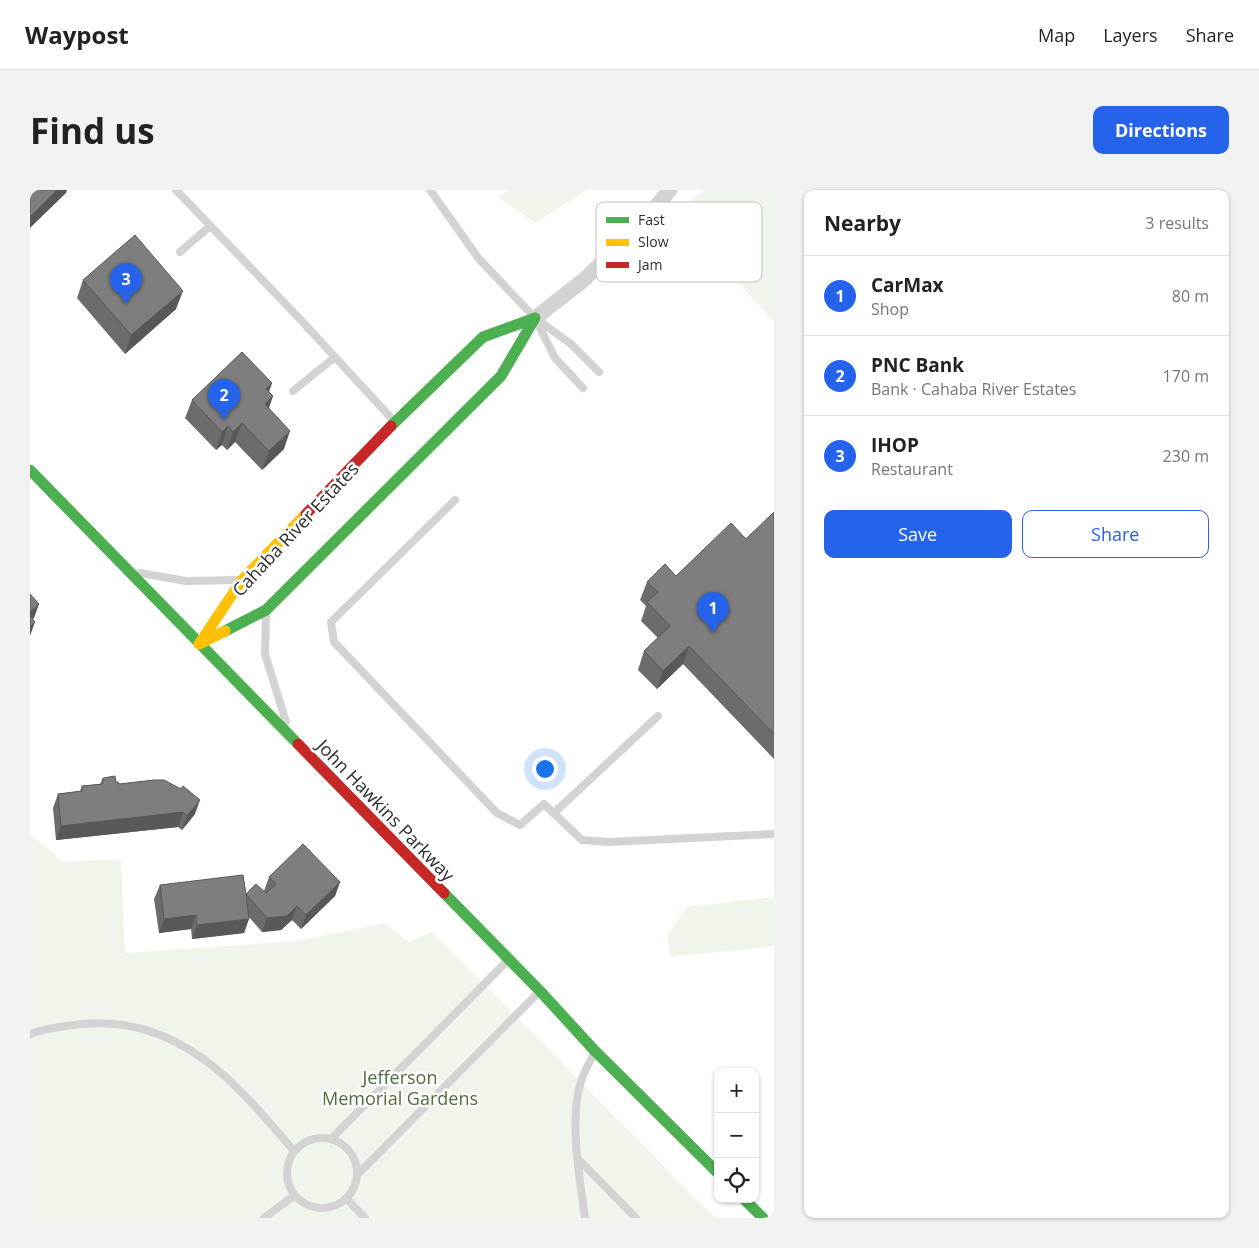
<!DOCTYPE html>
<html lang="en">
<head>
<meta charset="utf-8">
<style>
  :root { --surface:#fff; --page:#f2f2f2; --text:#222; --muted:#767676; --line:#e0e0e0; --accent:#2563eb }
  body { margin:0; font-family:"Open Sans",sans-serif; background:var(--page); color:var(--text) }
  .controls { position:absolute; right:15px; bottom:15px; display:grid; overflow:hidden; border-radius:10px; box-shadow:0 1px 4px #0004 }
  .controls button { width:45px; height:45px; display:grid; place-items:center; padding:0; border:0; border-bottom:1px solid var(--line); background:var(--surface); color:var(--text); font:25px sans-serif }
  .you { position:absolute; left:514px; top:578px; width:18px; height:18px; margin:-12px; border:4px solid #fff; border-radius:50%; background:#1a73e8; box-shadow:0 0 0 8px #1a73e833 }
  .badge { display:grid; place-items:center; width:32px; height:32px; border-radius:50%; background:var(--accent); color:#fff; font-size:16px; font-weight:700 }
  .pin { position:absolute; translate:-50% -41px; filter:drop-shadow(0 1px 2px #0008) }
  .pin::after { content:''; position:absolute; top:26px; width:18px; height:15px; background:inherit; clip-path:polygon(0 0,100% 0,50% 100%) }
  .list { margin:0; padding:0; list-style:none }
  h2 { display:flex; justify-content:space-between; align-items:center; height:65px; margin:0; padding:0 20px; font-size:21px }
  h2 small { font-size:16px; font-weight:400; color:var(--muted) }
  .list li { display:grid; grid-template-columns:32px 1fr auto; gap:15px; align-items:center; box-sizing:border-box; height:80px; padding:0 20px; border-top:1px solid var(--line) }
  .list b { display:block; font-size:19px; white-space:nowrap }
  .list p { margin:0; font-size:16px; white-space:nowrap; color:var(--muted) }
  .list em { font-size:16px; font-style:normal; color:var(--muted) }
  .actions { display:flex; gap:10px; padding:15px 20px }
  .actions a { flex:1; padding:11px 0; border:1px solid var(--accent); border-radius:10px; text-align:center; font-size:18px; color:var(--accent) }
  .actions .main { background:var(--accent); color:#fff }
  .icon { flex:none; width:28px; height:28px; fill:none; stroke:currentColor; stroke-width:2; stroke-linecap:round; stroke-linejoin:round }
  .map { position:relative; flex:none; width:744px; height:1028px; overflow:hidden; border-radius:10px }
  header { display:flex; align-items:center; gap:30px; box-sizing:border-box; height:70px; padding:0 25px; background:var(--surface); border-bottom:1px solid var(--line) }
  header strong { font-size:24px }
  nav { display:flex; gap:28px; margin-inline-start:auto; font-size:18px }
  .intro { display:flex; align-items:center; justify-content:space-between; box-sizing:border-box; height:120px; padding:0 30px }
  h1 { margin:0; font-size:35px }
  .button { padding:12px 22px; border-radius:10px; background:var(--accent); color:#fff; font-size:18px; font-weight:700 }
  main { display:flex; gap:30px; padding:0 30px }
  aside { flex:1; background:var(--surface); border-radius:10px; box-shadow:0 1px 4px #0004 }
  .map>svg:first-child { display:block }
  .green { fill:#f0f5eb }
  .lines { fill:none; stroke-linecap:round; stroke-linejoin:round }
  .lane { stroke:#d3d3d3; stroke-width:8 }
  .street { stroke:#d3d3d3; stroke-width:15 }
  .fast { stroke:#4caf50; stroke-width:11 }
  .slow { stroke:#ffc107; stroke-width:11 }
  .jam { stroke:#c62828; stroke-width:11 }
  .wall { fill:#6c6c6c }
  .shaded-wall { fill:#585858 }
  .building { fill:#7e7e7e; stroke:#585858 }
  .labels { text-anchor:middle; dominant-baseline:central; stroke-width:5; stroke-linejoin:round; paint-order:stroke }
  .street-label { font-size:18px; fill:#2e2e2e; stroke:#fff }
  .park-label { font-size:18px; fill:#506c39; stroke:#fff }
  .key { fill:#fff; stroke:#c0c0c0; stroke-width:1 }
  .key-label { font-size:14px; fill:#2e2e2e }
</style>
</head>
<body>
<header>
<strong>Waypost</strong>
<nav><a>Map</a><a>Layers</a><a>Share</a></nav>
</header>
<div class="intro"><h1>Find us</h1><a class="button">Directions</a></div>
<main>
<div class="map">
<svg width="744" height="1028" viewBox="0 0 744 1028">
  <rect width="100%" height="100%" fill="#fff"/>
  <path class="green" d="M479,0H557L505,33L468,7Z
    M674,0H744V131L644,25Z
    M0,644L33,672L91,669L95,763L269,751L355,733L379,752L402,742L685,1028H0Z
    M744,707V756L641,767L637,745L657,717Z"/>
  <g class="lines">
    <path class="lane" d="M146,0L268,127L364,231
      M400,0L449,69L505,128L541,154L569,182
      M150,62L180,36
      M507,132L525,168L553,198
      M263,201L305,167
      M425,310L301,432L304,452L467,623L490,635L514,614L552,650L579,652L744,644
      M110,383L156,391L207,390
      M236,424L235,464L256,532
      M524,623L628,526
      M0,844C16,838 35,836 52,834C150,825 207,894 264,961
      M257 983a35 35 0 1 1 70 0a35 35 0 1 1-70 0Z
      M301,949L478,770
      M548,969L606,1028
      M327,985L509,802
      M316,1008L335,1028
      M234,1028L265,1005
      M555,1028C550,990 541,941 548,904C550,890 557,876 564,864"/>
    <path class="street" d="M505,128L555,89L617,27L640,0"/>
    <path class="fast" d="M361,236L453,147L505,128
      M0,280L268,554
      M195,441L236,420L471,186L505,128
      M414,703L510,801L565,861L688,983
      M714,1009L733,1028"/>
    <path class="slow" d="M195,441L169,454L212,390L276,324"/>
    <path class="jam" d="M276,324L361,236
      M268,554L414,703"/>
  </g>
  <path class="wall" d="M53,90L146,119L95,164L47,108Z
    M242,193L239,201L243,206L239,218L254,259L232,280L205,252L197,260L192,255L186,260L155,228L162,210Z
    M744,322V569L653,474L627,499L608,480L614,461L628,448L611,431L616,416L610,410L617,392L646,386L716,349Z
    M73,588L86,592L165,624L152,640L148,637L26,650L23,618L28,604L50,601L52,596L70,594Z
    M239,687L310,692L305,706L271,739L262,730L251,740L232,742L219,727L214,743L162,749L161,739L129,743L124,709L130,695L216,704L234,701Z"/>
  <path class="shaded-wall" d="M27,0H37L36,3L0,38V27Z
    M153,101L146,119L95,164L101,145Z
    M242,193L235,212L236,199Z
    M243,206L236,224L235,214Z
    M212,233L205,252L197,260L203,242Z
    M198,236L192,255L186,260L192,242Z
    M260,241L254,259L232,280L239,261Z
    M9,414L4,428L0,431V422Z
    M5,432L0,446V437Z
    M659,456L653,474L627,499L633,481Z
    M170,610L165,624L152,640L157,626Z
    M153,622L148,637L26,650L31,636Z
    M310,692L305,706L271,739L276,725Z
    M267,716L262,730L251,740L232,742L237,728Z
    M166,725L161,739L129,743L134,729Z
    M219,729L214,743L162,749L167,735Z"/>
  <path class="building" d="M0,0H27L0,27Z
    M105,45L153,101L101,145L53,90Z
    M212,162L242,193L236,199L243,206L235,214L260,241L239,261L212,233L203,242L198,236L192,242L162,210Z
    M744,322V544L659,456L633,481L614,461L640,436L617,412L628,402L617,392L635,374L646,386L701,333L716,349Z
    M0,404L9,414L0,422Z
    M0,426L5,432L0,437Z
    M85,586L86,592H88L89,594L124,590H134L151,599L153,596L170,610L157,626L153,622L31,636L28,604L52,601V596L73,594V588Z
    M273,654L310,692L276,725L267,716L257,726L237,728L216,704L219,729L167,735L166,725L134,729L130,695L213,685L216,704L226,694L236,703L246,694L239,687Z"/>
  <g class="labels">
    <g class="street-label">
      <text transform="translate(265 339) rotate(-47)">Cahaba River Estates</text>
      <text transform="translate(356 620) rotate(46)">John Hawkins Parkway</text>
    </g>
    <g class="park-label">
      <text x="370" y="887">Jefferson<tspan x="370" dy="21">Memorial Gardens</tspan></text>
    </g>
  </g>
  <rect x="566" y="12" width="166" height="80" rx="8" class="key"/>
  <rect x="576" y="27" width="23" height="6" fill="#4caf50"/>
  <rect x="576" y="49" width="23" height="7" fill="#ffc107"/>
  <rect x="576" y="72" width="23" height="6" fill="#c62828"/>
  <g class="key-label">
    <text x="608" y="35">Fast</text>
    <text x="608" y="57">Slow</text>
    <text x="608" y="80">Jam</text>
  </g>
</svg>
<div class="controls">
<button>+</button>
<button>−</button>
<button><svg class="icon" aria-label="locate" viewBox="0 0 24 24"><circle cx="12" cy="12" r="6"/><path d="M12 2v4M12 18v4M2 12h4M18 12h4"/></svg></button>
</div>
<div class="you"></div>
<div class="pin badge" style="left:683px;top:443px">1</div>
<div class="pin badge" style="left:194px;top:230px">2</div>
<div class="pin badge" style="left:96px;top:114px">3</div>
</div>
<aside>
<h2>Nearby<small>3 results</small></h2>
<ul class="list">
<li><span class="badge">1</span><div><b>CarMax</b><p>Shop</p></div><em>80 m</em></li>
<li><span class="badge">2</span><div><b>PNC Bank</b><p>Bank · Cahaba River Estates</p></div><em>170 m</em></li>
<li><span class="badge">3</span><div><b>IHOP</b><p>Restaurant</p></div><em>230 m</em></li>
</ul>
<div class="actions"><a class="main">Save</a><a>Share</a></div>
</aside>
</main>
</body>
</html>
